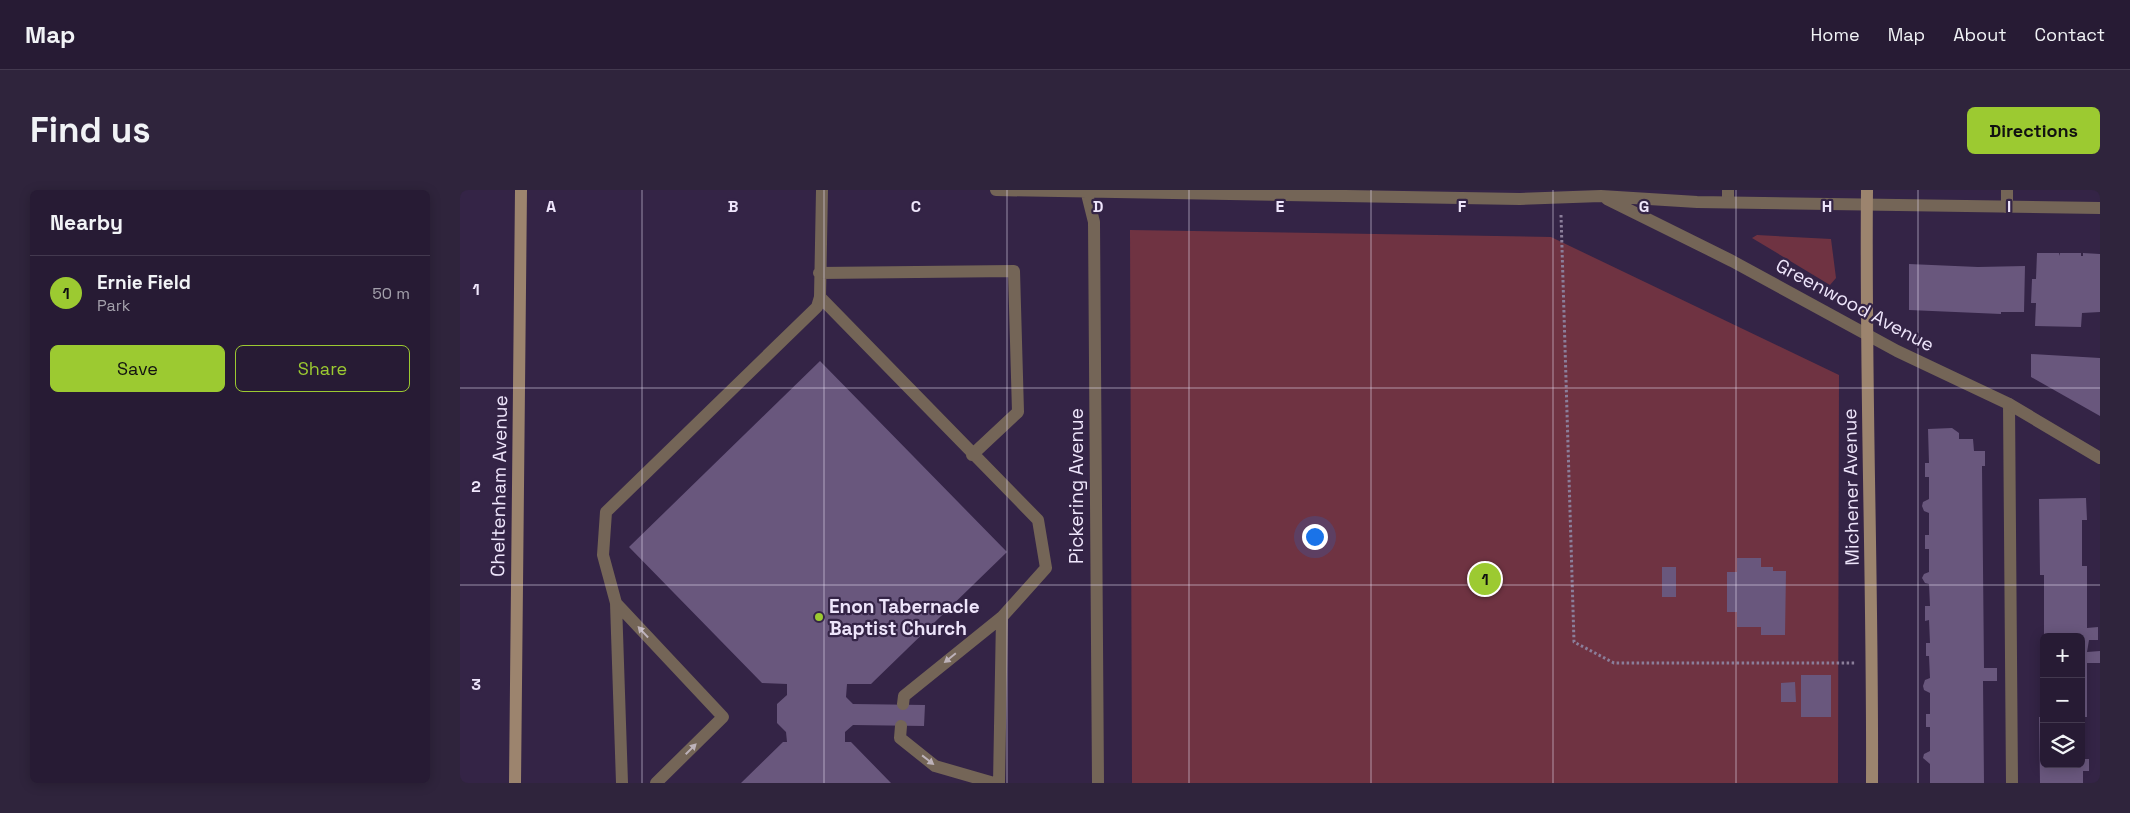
<!DOCTYPE html>
<html lang="en">
<head>
<meta charset="utf-8">
<style>
  :root { --surface:#271b34; --page:#2f243c; --text:#f1f3f6; --muted:#a4a1ac; --line:#43394f; --accent:#9cca31 }
  body { margin:0; font-family:"Space Grotesk",sans-serif; background:var(--page); color:var(--text) }
  .controls { position:absolute; right:15px; bottom:15px; display:grid; overflow:hidden; border-radius:8px; box-shadow:0 2px 12px #0003 }
  .controls button { width:45px; height:45px; display:grid; place-items:center; padding:0; border:0; border-bottom:1px solid var(--line); background:var(--surface); color:var(--text); font:25px sans-serif }
  .you { position:absolute; left:854px; top:346px; width:18px; height:18px; margin:-12px; border:4px solid #fff; border-radius:50%; background:#1a73e8; box-shadow:0 0 0 8px #1a73e833 }
  .badge { display:grid; place-items:center; width:32px; height:32px; border-radius:50%; background:var(--accent); color:#111; font-size:16px; font-weight:700 }
  .pin { position:absolute; translate:-50% -50%; border:2px solid #fff; box-shadow:0 1px 5px #0006 }
  .list { margin:0; padding:0; list-style:none }
  h2 { display:flex; justify-content:space-between; align-items:center; height:65px; margin:0; padding:0 20px; font-size:21px }
  h2 small { font-size:16px; font-weight:400; color:var(--muted) }
  .list li { display:grid; grid-template-columns:32px 1fr auto; gap:15px; align-items:center; box-sizing:border-box; height:75px; padding:0 20px; border-top:1px solid var(--line) }
  .list b { display:block; font-size:19px; white-space:nowrap }
  .list p { margin:0; font-size:16px; white-space:nowrap; color:var(--muted) }
  .list em { font-size:16px; font-style:normal; color:var(--muted) }
  .actions { display:flex; gap:10px; padding:15px 20px }
  .actions a { flex:1; padding:11px 0; border:1px solid var(--accent); border-radius:8px; text-align:center; font-size:18px; color:var(--accent) }
  .actions .main { background:var(--accent); color:#111 }
  .icon { flex:none; width:28px; height:28px; fill:none; stroke:currentColor; stroke-width:2; stroke-linecap:round; stroke-linejoin:round }
  .map { position:relative; flex:none; width:1640px; height:593px; overflow:hidden; border-radius:8px }
  header { display:flex; align-items:center; gap:30px; box-sizing:border-box; height:70px; padding:0 25px; background:var(--surface); border-bottom:1px solid var(--line) }
  header strong { font-size:24px }
  nav { display:flex; gap:28px; margin-inline-start:auto; font-size:18px }
  .intro { display:flex; align-items:center; justify-content:space-between; box-sizing:border-box; height:120px; padding:0 30px }
  h1 { margin:0; font-size:35px }
  .button { padding:12px 22px; border-radius:8px; background:var(--accent); color:#111; font-size:18px; font-weight:700 }
  main { display:flex; gap:30px; padding:0 30px }
  aside { flex:1; background:var(--surface); border-radius:8px; box-shadow:0 2px 12px #0003 }
  .map>svg:first-child { display:block }
  .green { fill:#6f3342 }
  .building { fill:#69577d }
  .lines { fill:none; stroke-linecap:round; stroke-linejoin:round }
  .path { stroke:#8b7e9a; stroke-width:3; stroke-dasharray:2.5 2.5; stroke-linecap:butt }
  .lane { stroke:#746557; stroke-width:12 }
  .street { stroke:#746557; stroke-width:12 }
  .secondary { stroke:#9c846e; stroke-width:12 }
  .oneway { fill:#bdb2b9 }
  .grid { fill:none; stroke:#eee5fb; stroke-width:1; stroke-opacity:0.55 }
  .poi-dot { fill:#9cca31; stroke:#342446; stroke-width:2 }
  .labels { text-anchor:middle; dominant-baseline:central; stroke-width:4.5; stroke-linejoin:round; paint-order:stroke }
  .street-label { font-size:19px; fill:#eee5fb; stroke:#342446 }
  .poi-label { font-size:19px; font-weight:bold; fill:#eee5fb; stroke:#342446; text-anchor:start }
  .grid-label { font-size:16px; text-anchor:middle; font-weight:bold; fill:#eee5fb; stroke:#342446; stroke-width:4.5; stroke-linejoin:round; paint-order:stroke }
</style>
</head>
<body>
<header>
<strong>Map</strong>
<nav><a>Home</a><a>Map</a><a>About</a><a>Contact</a></nav>
</header>
<div class="intro"><h1>Find us</h1><a class="button">Directions</a></div>
<main>
<aside>
<h2>Nearby<small></small></h2>
<ul class="list">
<li><span class="badge">1</span><div><b>Ernie Field</b><p>Park</p></div><em>50 m</em></li>
</ul>
<div class="actions"><a class="main">Save</a><a>Share</a></div>
</aside>
<div class="map">
<svg width="1640" height="593" viewBox="0 0 1640 593">
  <rect width="100%" height="100%" fill="#342446"/>
  <path class="green" d="M670,40L1091,47L1379,185L1378,593H672Z
    M1297,45L1371,49L1376,88L1370,95L1292,48Z"/>
  <path class="building" d="M1577,63H1599V66L1600,63H1621V66H1623V63L1640,64V122L1622,123L1621,137L1575,136L1576,113H1571L1572,89H1576Z
    M1449,74L1518,77L1565,76L1564,122H1541V124L1449,120Z
    M1571,164L1640,168V226L1571,187Z
    M360,171L547,362L411,494H387L386,507L393,514L465,515L464,536L393,535L385,542V552H391L431,593H281L323,552H327L326,542L317,533V514L327,505V494L302,493L169,357Z
    M1492,238L1499,243V249H1513L1514,261H1525V276H1522L1524,478H1537V491H1523L1524,593H1470V574L1463,568L1464,564L1470,561V537H1466V524H1470V503L1464,500L1463,496L1465,490L1470,488L1469,466H1466V453H1470L1469,430L1465,431V416H1470L1469,394L1465,393L1462,388L1464,384L1469,382V359H1465V345H1469V323L1464,321L1462,316L1463,312L1469,309V287H1465V273H1469L1468,239Z
    M1626,308L1627,330H1622V376H1627V438L1638,437V450H1629L1627,462L1640,461V473H1627V527H1621V447H1584V385H1580L1579,309Z
    M1277,368H1301V377H1313V381H1326L1325,445H1301V437H1277V422H1267V382H1277Z
    M1202,377H1216V407H1202Z
    M1341,485H1371V527H1341Z
    M1335,492L1336,512H1321V493Z
    M1579,527H1584V574H1621V569H1629V581H1623V593H1580Z"/>
  <g class="lines">
    <path class="path" d="M1101,25L1114,452L1154,473H1395"/>
    <path class="lane" d="M1268,0V12
      M1547,0V17
      M359,83L554,81L558,222L512,265
      M360,107L578,330L586,378L542,427L444,506L443,514
      M1549,214L1552,593
      M156,413L263,527L196,593
      M441,536L440,548L475,576L534,593
      M162,593L156,413L143,365L146,322L357,117L360,107L362,0
      M539,593L542,427"/>
    <path class="street" d="M536,0L1060,9L1141,6L1237,12L1640,18
      M626,0L634,32L638,593
      M1147,9L1272,71L1437,161L1549,214L1640,268"/>
    <path class="secondary" d="M1407,0C1405,198 1413,395 1412,593
      M55,593L61,0"/>
  </g>
  <defs><path id="oneway-solid" d="M-6-.8H1V-3.2L6.5 0L1 3.2V.8H-6Z" transform="scale(1.25)"/></defs>
  <g class="oneway">
    <use href="#oneway-solid" transform="translate(183 442) rotate(-133)"/>
    <use href="#oneway-solid" transform="translate(490 468) rotate(141)"/>
    <use href="#oneway-solid" transform="translate(231 559) rotate(-45)"/>
    <use href="#oneway-solid" transform="translate(468 570) rotate(38)"/>
  </g>
  <path class="grid" d="M182,0V593M364,0V593M547,0V593M729,0V593M911,0V593M1093,0V593M1276,0V593M1458,0V593M0,198H1640M0,395H1640"/>
  <circle class="poi-dot" cx="359" cy="427" r="5"/>
  <g class="labels">
    <g class="street-label">
      <text transform="translate(1395 115) rotate(28)">Greenwood Avenue</text>
      <text transform="translate(39 296) rotate(-89)">Cheltenham Avenue</text>
      <text transform="translate(616 296) rotate(-90)">Pickering Avenue</text>
      <text transform="translate(1391 297) rotate(-91)">Michener Avenue</text>
    </g>
    <g class="poi-label">
      <text x="369" y="416">Enon Tabernacle<tspan x="369" dy="22">Baptist Church</tspan></text>
    </g>
  </g>
  <g class="grid-label">
    <text x="91" y="22">A</text>
    <text x="273" y="22">B</text>
    <text x="456" y="22">C</text>
    <text x="638" y="22">D</text>
    <text x="820" y="22">E</text>
    <text x="1002" y="22">F</text>
    <text x="1184" y="22">G</text>
    <text x="1367" y="22">H</text>
    <text x="1549" y="22">I</text>
    <text x="16" y="105">1</text>
    <text x="16" y="302">2</text>
    <text x="16" y="500">3</text>
  </g>
</svg>
<div class="controls">
<button>+</button>
<button>−</button>
<button><svg class="icon" aria-label="layers" viewBox="0 0 24 24"><path d="M12 4l9 5-9 5-9-5zM3 14l9 5 9-5"/></svg></button>
</div>
<div class="you"></div>
<div class="pin badge" style="left:1025px;top:389px">1</div>
</div>
</main>
</body>
</html>
